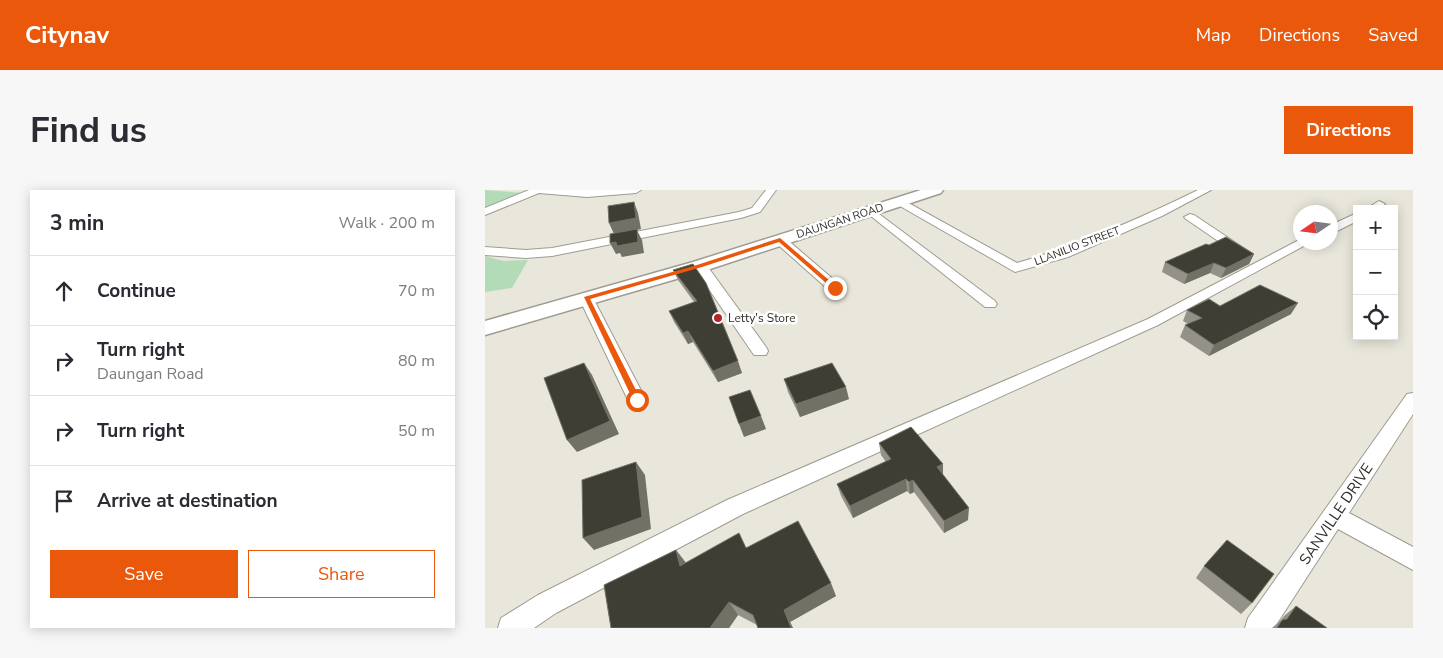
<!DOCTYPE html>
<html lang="en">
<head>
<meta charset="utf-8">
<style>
  :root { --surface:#fff; --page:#f7f7f7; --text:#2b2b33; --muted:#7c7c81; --line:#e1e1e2; --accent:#ea580c }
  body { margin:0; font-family:"Nunito Sans",sans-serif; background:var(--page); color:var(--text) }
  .controls { position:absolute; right:15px; top:15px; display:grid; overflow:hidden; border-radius:0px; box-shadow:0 2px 12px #0003 }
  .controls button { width:45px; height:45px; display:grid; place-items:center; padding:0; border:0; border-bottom:1px solid var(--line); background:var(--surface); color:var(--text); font:25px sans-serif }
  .compass { position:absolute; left:808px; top:15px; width:45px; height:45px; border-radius:50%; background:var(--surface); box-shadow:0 2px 12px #0003; rotate:257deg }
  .stop { position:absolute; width:15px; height:15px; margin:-11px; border:4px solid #ea580c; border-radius:50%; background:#fff }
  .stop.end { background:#ea580c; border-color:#fff; box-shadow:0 1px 5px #0008 }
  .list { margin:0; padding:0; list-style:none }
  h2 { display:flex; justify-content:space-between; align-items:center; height:65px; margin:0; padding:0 20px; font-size:21px }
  h2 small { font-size:16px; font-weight:400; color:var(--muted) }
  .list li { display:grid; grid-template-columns:32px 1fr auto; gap:15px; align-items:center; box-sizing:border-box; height:70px; padding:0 20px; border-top:1px solid var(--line) }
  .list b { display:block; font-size:19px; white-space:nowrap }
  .list p { margin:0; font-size:16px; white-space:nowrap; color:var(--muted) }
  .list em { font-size:16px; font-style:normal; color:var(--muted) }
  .actions { display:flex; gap:10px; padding:15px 20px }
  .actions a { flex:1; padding:11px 0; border:1px solid var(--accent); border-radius:0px; text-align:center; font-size:18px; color:var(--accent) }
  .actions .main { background:var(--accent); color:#fff }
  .icon { flex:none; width:28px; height:28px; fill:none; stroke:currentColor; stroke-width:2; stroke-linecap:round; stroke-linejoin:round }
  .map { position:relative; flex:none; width:928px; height:438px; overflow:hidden; border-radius:0px }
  header { display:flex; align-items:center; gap:30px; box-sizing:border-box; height:70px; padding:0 25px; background:var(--accent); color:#fff }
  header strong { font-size:24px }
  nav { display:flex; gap:28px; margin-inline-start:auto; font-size:18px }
  .intro { display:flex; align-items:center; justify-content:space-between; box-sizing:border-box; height:120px; padding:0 30px }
  h1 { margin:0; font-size:35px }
  .button { padding:12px 22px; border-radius:0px; background:var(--accent); color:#fff; font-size:18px; font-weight:700 }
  main { display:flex; gap:30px; padding:0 30px }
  aside { flex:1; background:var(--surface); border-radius:0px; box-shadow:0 2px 12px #0003 }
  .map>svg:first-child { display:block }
  .green { fill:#b3dbb7 }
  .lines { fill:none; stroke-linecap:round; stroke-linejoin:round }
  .street-casing { stroke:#9e9c91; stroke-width:2 }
  .secondary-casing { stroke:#9e9c91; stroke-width:3 }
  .street { fill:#fff; fill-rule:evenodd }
  .secondary { fill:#fff; fill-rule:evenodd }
  .wall { fill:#949288 }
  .shaded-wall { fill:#727166 }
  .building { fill:#3f3e34; stroke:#727166 }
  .route { fill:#ea580c }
  .poi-dot { fill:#b52429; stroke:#fff; stroke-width:2 }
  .labels { text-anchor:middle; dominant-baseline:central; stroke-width:5; stroke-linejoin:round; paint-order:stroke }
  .far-street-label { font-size:11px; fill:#302f2b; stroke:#fff }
  .poi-label { font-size:12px; fill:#302f2b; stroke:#fff; text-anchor:start }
  .near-street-label { font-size:15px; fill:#302f2b; stroke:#fff }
</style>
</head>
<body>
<header>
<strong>Citynav</strong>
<nav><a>Map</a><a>Directions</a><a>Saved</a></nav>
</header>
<div class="intro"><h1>Find us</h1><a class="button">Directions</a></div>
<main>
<aside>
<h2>3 min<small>Walk · 200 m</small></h2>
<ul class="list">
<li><svg class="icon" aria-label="ahead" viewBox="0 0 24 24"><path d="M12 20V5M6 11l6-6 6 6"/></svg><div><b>Continue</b></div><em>70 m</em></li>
<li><svg class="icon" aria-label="right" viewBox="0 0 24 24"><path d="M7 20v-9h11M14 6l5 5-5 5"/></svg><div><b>Turn right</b><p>Daungan Road</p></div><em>80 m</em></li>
<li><svg class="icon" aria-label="right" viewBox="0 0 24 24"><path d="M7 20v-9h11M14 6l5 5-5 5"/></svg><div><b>Turn right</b></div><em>50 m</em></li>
<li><svg class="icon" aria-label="arrive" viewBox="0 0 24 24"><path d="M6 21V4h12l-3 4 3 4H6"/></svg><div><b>Arrive at destination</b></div></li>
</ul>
<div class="actions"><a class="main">Save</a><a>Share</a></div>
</aside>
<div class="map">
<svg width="928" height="438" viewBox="0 0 928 438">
  <rect width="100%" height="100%" fill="#e9e7db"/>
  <path class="green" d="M0,0L39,3L0,19Z
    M0,66L18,71L43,70L27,98L0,102Z"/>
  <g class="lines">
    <g class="street-casing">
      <path id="street" d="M44,0H156L151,3L102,7L54,3L0,25V18Z
        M281,0H291L275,22L256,28L67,66L41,68L0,65V57L41,60L67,58L254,22L267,18Z
        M713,0H726L677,26L583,67L530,82L408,12L410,10H418L532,73C594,55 654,29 713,0Z
        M894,11L900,14L894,19H881Z
        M386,18L510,111L512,114L510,117H500L382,23L380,21Z
        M872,23V31L846,44V35Z
        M705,24L709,25L766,63L765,66H755L701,29L699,27Z
        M295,46L299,47L355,95L357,98L355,101H345L291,53L289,50Z
        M816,49V52H826L673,135L258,324L71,423L49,438H13L16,428L53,405L242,310L663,129Z
        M215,72L220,73L281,157L283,161L281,165H269L208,76Z
        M101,104L108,108L161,210L159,215L152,216L145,215L143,210L94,108Z
        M928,203V224L864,323L928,357V380L853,339L789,438H760L763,428L922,204Z"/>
    </g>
    <g class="secondary-casing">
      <path id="secondary" d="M436,0H458L456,3L222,80L0,145V131L208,72Z"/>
    </g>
    <use href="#street" class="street"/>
    <use href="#secondary" class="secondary"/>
  </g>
  <path class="wall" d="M724,55L769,64L764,74L736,88L725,83L699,94L677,82L680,72Z
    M208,74L257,183L233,192L208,152L203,154L189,132L184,121L209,112L193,90L188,80Z
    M735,116L806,124L724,166L695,147L700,135L703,134L698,131L702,120Z
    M299,189L364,209L315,227L303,202Z
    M394,253L483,330L459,343L429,302L425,304L422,301L368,328L356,306L352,294L401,272L396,265Z
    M262,357L351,406L305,432L308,438H273L272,435L253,425L244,438L191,360L201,373Z
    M719,376L767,413L756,424L711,388Z
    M811,416L842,438H787L796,430L799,426Z"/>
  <path class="shaded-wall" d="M149,12L153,23L156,39L152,40L157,50L159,63L137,67L135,63L131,64L125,53L129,44L124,33Z
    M769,64L764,74L736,88L741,78Z
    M729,73L725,83L699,94L703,84Z
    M813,113L806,124L724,166L729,155Z
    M203,141L208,152L203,154L198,143Z
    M253,171L257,183L233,192L228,181Z
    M99,173L107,185L134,244L92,262L82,250Z
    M361,197L364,209L315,227L311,214Z
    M276,226L281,239L259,247L254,234Z
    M151,272L160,285L166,339L109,360L98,348Z
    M458,274V287L452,277Z
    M421,289L422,301L368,328L365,316Z
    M428,290L429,302L425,304L424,292Z
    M484,318L483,330L459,343V331Z
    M191,360L201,373L195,376Z
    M346,393L351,406L305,432L308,438H306L299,420Z
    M244,412L253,425L244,438H225Z"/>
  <path class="building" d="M149,12L151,28L124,33L123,16Z
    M152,39L153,52L132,56L131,52L125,53V44Z
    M741,47L769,64L741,78L729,73L703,84L680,72L721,54L724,55Z
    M208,74L221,93L253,171L228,181L203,141L198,143L184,121L212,111L188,80Z
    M775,95L813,113L729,155L700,135L717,128L702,120L724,109L735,116Z
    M99,173L125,231L82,250L59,188Z
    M347,173L361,197L311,214L299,189Z
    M265,200L276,226L254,234L244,207Z
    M426,237L458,274L452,277L484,318L459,331L428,290L424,292L421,289L365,316L352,294L406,269L394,253Z
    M151,272L157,327L98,348L97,290Z
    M313,331L346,393L299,420L306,438H273L268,425L244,412L225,438H126L119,395L191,360L195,376L254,343L261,358Z
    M742,350L789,384L767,413L719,376Z
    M811,416L842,438H792L797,430L802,429Z"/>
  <path class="route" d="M295,48L352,97V99H348L294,52L217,77L105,109L156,210L149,212L99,107L212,75Z"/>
  <circle class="poi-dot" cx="233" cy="128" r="5"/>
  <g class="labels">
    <g class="far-street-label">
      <text transform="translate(355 31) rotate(-18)">DAUNGAN ROAD</text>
      <text transform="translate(592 56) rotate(-21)">LLANILIO STREET</text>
    </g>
    <g class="poi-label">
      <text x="243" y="128">Letty's Store</text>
    </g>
    <g class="near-street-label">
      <text transform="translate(851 324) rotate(-56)">SANVILLE DRIVE</text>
    </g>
  </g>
</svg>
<div class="controls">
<button>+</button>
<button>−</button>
<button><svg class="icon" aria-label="locate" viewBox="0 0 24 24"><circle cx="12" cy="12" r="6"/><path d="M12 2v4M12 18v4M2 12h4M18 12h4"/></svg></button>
</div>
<svg class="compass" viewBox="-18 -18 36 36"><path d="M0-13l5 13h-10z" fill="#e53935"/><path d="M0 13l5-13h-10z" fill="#7c7c81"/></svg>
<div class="stop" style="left:152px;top:210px"></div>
<div class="stop end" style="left:350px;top:98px"></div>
</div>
</main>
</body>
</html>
